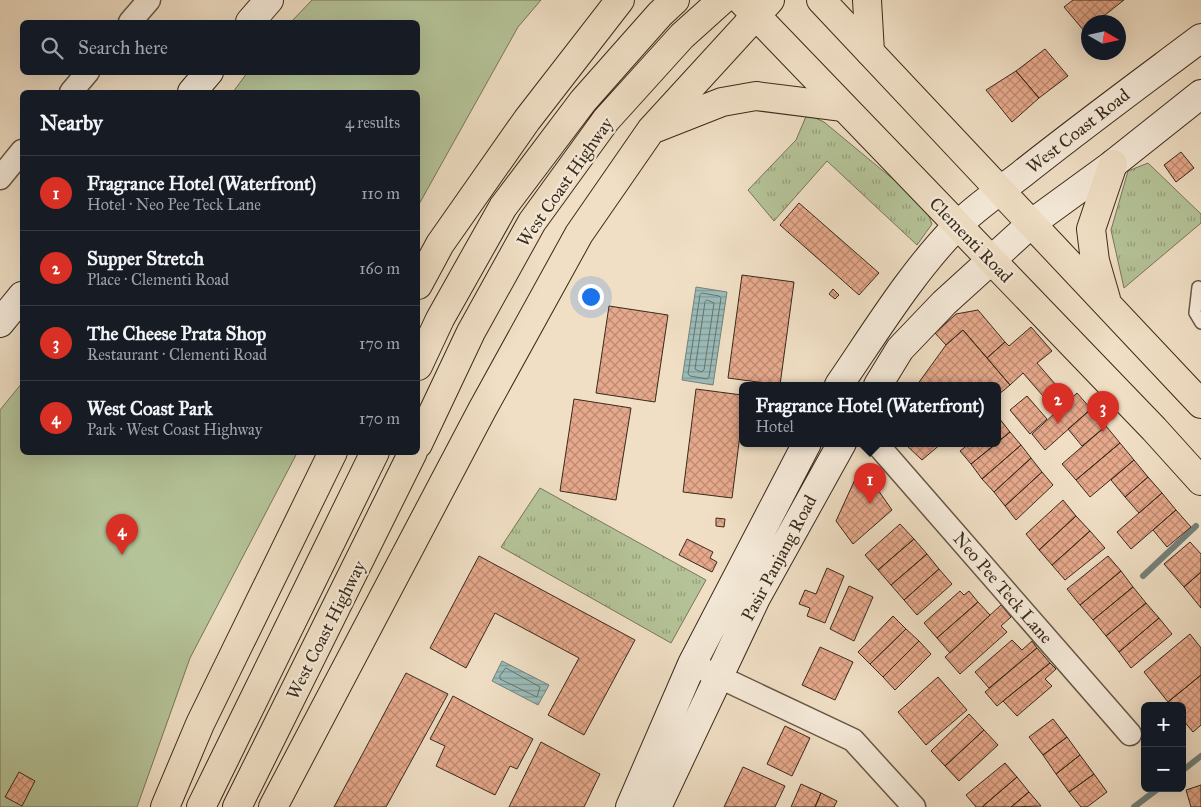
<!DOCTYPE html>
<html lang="en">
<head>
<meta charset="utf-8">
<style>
  :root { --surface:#171b24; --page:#242831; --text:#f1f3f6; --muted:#9ea1a6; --line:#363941; --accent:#d93025 }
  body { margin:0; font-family:"IM FELL Great Primer",serif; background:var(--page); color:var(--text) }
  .controls { position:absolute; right:15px; bottom:15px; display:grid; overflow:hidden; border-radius:8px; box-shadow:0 5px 20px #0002 }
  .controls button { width:45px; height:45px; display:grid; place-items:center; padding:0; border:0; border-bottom:1px solid var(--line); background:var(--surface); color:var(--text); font:25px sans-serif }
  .compass { position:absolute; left:1081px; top:15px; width:45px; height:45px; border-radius:50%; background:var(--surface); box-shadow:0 5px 20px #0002; rotate:99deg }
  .you { position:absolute; left:590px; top:296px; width:18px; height:18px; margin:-12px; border:4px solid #fff; border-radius:50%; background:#1a73e8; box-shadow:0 0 0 8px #1a73e833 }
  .badge { display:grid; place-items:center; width:32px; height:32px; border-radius:50%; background:var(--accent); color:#fff; font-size:16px; font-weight:700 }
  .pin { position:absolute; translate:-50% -41px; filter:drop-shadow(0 1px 2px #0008) }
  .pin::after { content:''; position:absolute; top:26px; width:18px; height:15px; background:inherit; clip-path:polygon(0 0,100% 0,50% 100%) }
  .popup { position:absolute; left:739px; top:382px; width:262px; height:65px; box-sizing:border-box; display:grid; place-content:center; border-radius:8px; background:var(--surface); filter:drop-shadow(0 1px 4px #0005); font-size:16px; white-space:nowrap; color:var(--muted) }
  .popup b { font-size:19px; color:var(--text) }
  .popup::after { content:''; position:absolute; left:50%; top:100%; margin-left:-10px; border:10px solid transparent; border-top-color:var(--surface) }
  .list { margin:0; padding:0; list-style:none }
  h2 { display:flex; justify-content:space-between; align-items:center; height:65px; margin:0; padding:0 20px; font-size:21px }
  h2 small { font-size:16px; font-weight:400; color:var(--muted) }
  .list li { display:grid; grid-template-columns:32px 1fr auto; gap:15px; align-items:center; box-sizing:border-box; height:75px; padding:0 20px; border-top:1px solid var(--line) }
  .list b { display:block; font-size:19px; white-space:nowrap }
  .list p { margin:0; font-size:16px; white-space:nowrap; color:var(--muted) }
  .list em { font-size:16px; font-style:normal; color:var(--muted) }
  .icon { flex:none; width:28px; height:28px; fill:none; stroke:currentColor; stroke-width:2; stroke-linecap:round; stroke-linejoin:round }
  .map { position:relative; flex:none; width:1201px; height:807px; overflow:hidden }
  .search { position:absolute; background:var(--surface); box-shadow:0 5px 20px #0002; left:20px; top:20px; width:400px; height:55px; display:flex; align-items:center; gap:12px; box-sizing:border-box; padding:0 18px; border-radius:8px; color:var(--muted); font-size:19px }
  .panel { position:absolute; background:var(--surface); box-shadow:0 5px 20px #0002; left:20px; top:90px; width:400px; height:365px; border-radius:8px }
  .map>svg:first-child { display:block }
  .grass { fill:url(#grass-tufts); stroke:#78765a }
  .green { fill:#b5c398; stroke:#78765a }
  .water { fill:url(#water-rules); stroke:#74827a }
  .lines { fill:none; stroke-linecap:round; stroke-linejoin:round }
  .shore { stroke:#6a736a; stroke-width:1 }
  .stream { stroke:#74827a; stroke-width:6 }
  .building { fill:url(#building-cross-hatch); stroke:#3a2a1b }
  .service-casing { stroke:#685746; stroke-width:14 }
  .minor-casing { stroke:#685746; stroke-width:25 }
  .secondary-casing { stroke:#3a2a1b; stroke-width:30 }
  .primary-casing { stroke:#3a2a1b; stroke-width:30 }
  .trunk-casing { stroke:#3a2a1b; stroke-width:30 }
  .service { stroke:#f5ead9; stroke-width:11 }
  .minor { stroke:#f5ead9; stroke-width:22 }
  .secondary { stroke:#f5ead9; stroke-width:28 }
  .primary { stroke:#f0dfc5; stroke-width:28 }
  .trunk { stroke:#f0dfc5; stroke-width:28 }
  .labels { text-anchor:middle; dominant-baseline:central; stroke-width:4.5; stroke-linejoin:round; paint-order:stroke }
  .street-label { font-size:18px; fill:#3a2a1b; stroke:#f5ead9 }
</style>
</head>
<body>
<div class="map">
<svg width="1201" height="807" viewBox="0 0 1201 807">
  <defs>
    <pattern id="grass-tufts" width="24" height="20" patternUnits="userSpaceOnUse" patternTransform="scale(1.25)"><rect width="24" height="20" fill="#b5c398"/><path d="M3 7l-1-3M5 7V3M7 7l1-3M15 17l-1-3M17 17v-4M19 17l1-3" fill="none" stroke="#949f7b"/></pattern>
    <pattern id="water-rules" width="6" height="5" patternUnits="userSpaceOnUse" patternTransform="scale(1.25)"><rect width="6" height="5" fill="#9bbcba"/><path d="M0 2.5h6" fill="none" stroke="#7f9996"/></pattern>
    <pattern id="building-cross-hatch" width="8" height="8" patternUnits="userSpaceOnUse" patternTransform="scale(1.25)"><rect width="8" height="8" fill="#e7a98c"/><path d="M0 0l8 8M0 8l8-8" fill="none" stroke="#bc8a72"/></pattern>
  </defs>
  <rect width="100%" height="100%" fill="#f0dfc5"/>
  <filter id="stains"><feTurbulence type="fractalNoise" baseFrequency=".004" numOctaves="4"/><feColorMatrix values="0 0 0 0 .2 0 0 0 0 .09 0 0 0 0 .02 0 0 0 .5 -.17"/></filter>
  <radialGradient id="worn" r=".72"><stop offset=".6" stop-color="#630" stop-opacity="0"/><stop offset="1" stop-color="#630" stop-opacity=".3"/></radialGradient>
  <path class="grass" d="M807,114L824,122L917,199L928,214L932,224L917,245L827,161L774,221L748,190L796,140Z
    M1148,163L1201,214V223L1124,288L1111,230L1128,171Z
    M540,488L706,580L671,643L501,547Z"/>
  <path class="green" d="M312,0H541L518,27L418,206V92H233L247,73L418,72V22H291Z
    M22,383V452L297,453L190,658L137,807H0V410Z"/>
  <path class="water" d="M696,287L727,292L713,385L682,380Z
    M502,661L549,685L538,705L492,681Z"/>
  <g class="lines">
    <path class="shore" d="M702,293L719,296L721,298L709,377L707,379L690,376L688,374L700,295Z
      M707,300L714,303L704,370L701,372L695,369L705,302Z
      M506,668L540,687L537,697L500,679V676Z"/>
    <path class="stream" d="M1143,576L1196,526
      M1182,771L1201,756
      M1134,807L1159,788"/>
  </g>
  <path class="building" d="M1073,0H1124L1096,22H1088V29L1085,32L1064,7Z
    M1045,49L1068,76L1039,98L1016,71Z
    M1016,71L1039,98L1012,122L986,90Z
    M1181,152L1194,168L1176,182L1164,165Z
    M799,203L879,273L859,295L780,225Z
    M742,275L794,282L780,385L728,378Z
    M833,289L839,295L835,299L829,294Z
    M609,306L668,315L655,402L596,393Z
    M978,310L1005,342L987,358L963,330L946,345L935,333L956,314Z
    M1031,327L1052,351L1037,363L1056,385L1043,396L1023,373L1010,385L987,358L1005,342L1009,346Z
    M963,330L1010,385L998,395V385H917L946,345Z
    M696,389L742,395V419L732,498L683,492Z
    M1077,393L1091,409L1045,450L1032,434Z
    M1027,396L1047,419L1030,434L1010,410Z
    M574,399L631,408L616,500L560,491Z
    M1091,409L1106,426L1082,446L1068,429Z
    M999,418L1010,432L998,442V420Z
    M1106,426L1120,443L1076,480L1062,464Z
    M1010,432L1021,445L982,479L971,464Z
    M904,443H942L922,460Z
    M970,443H997L971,464L960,451Z
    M1120,443L1134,460L1090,497L1076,480Z
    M1021,445L1031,458L994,492L982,479Z
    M1031,458L1042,472L1005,506L994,492Z
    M1134,460L1148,477L1125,497L1111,480Z
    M1042,472L1053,485L1016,520L1005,506Z
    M857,475L869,477L892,510L853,544L836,521Z
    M1148,477L1162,493L1139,513L1125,497Z
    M1162,493L1176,510L1131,549L1117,532Z
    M1063,500L1076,516L1039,550L1026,534Z
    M1176,510L1191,527L1167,547L1153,530Z
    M1076,516L1090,531L1052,565L1039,550Z
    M716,518L725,519L724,527L716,526Z
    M900,524L914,539L878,570L865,555Z
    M1090,531L1105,548L1065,580L1052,565Z
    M687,539L713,552L710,558L717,562L712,572L679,555Z
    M914,539L927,554L891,585L878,570Z
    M1190,542L1201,554V572L1184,587L1164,564Z
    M927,554L939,569L904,600L891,585Z
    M479,556L635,640L584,735L548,715L579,658L495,613L466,668L430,648Z
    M1108,556L1121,571L1080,605L1067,589Z
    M827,568L844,576L825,623L807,616L810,608L799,604L805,590L816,594Z
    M939,569L952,584L917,615L904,600Z
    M1121,571L1133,587L1093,620L1080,605Z
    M1201,572V608L1184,587Z
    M849,586L873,597L854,641L830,629Z
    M1133,587L1146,603L1106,636L1093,620Z
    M960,591L964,595L969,591L978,602L937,638L924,623Z
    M978,602L990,615L950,653L937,638Z
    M1146,603L1159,618L1119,652L1106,636Z
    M1001,605L1011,617L1001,626L1007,632L960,674L945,657Z
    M893,616L906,629L870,664L858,652Z
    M1159,618L1172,634L1131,668L1119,652Z
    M906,629L919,641L883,677L870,664Z
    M1190,634L1201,648V675L1168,702L1144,672Z
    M1012,640L1022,650L1032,641L1037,648L989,688L975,672Z
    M919,641L931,654L895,690L883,677Z
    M820,647L853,662L835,700L802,685Z
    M1037,648L1050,663L997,706L985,692Z
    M1050,663L1056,669L1045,679L1052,686L1017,716L1003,701Z
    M406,673L448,694L386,807H334Z
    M1201,675V725L1193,732L1182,719V706H1171L1168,702Z
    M938,677L967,710L926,745L898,712Z
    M453,696L533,739L517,769L510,766L495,795L436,766L445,746L430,739Z
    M969,714L984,730L945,766L931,751Z
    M1053,719L1067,737L1043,755L1029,737Z
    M785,726L810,738L792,776L767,764Z
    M984,730L998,745L959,781L945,766Z
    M1067,737L1080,755L1056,774L1043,755Z
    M541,742L600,774L584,807H509Z
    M1080,755L1094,774L1069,792L1056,774Z
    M1005,763L1017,777L982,807H976L966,795Z
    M743,767L785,786L775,807H724Z
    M19,772L35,781L22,806L5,797Z
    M1094,774L1107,792L1087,807H1081L1069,792Z
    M1017,777L1029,792L1011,807H982Z
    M801,784L821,793L815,807H791Z
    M1201,785V807H1191L1186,790Z
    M1029,792L1041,806L1011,807Z
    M821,793L837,801L834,807H815Z"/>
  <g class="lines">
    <g class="service-casing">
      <path id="service" d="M1198,287L1195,313L1201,323"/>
    </g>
    <g class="minor-casing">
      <path id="minor" d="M130,22L149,0
        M71,92L88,72
        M0,178L22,151
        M876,443L1130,734
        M692,664L853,740L914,807"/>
    </g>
    <g class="secondary-casing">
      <path id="secondary" d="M250,22L269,0
        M192,92L209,72
        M0,323L22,296
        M839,385C876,331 911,273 957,226C977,206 1000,191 1022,174C1081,127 1141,83 1201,38
        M878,385L900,349L944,303L1032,223L1113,164L1201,94
        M630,807L692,664L807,443
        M657,807L756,598L842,443"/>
    </g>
    <g class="primary-casing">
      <path id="primary" d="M741,0L1154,429L1201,481
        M821,0L1201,404
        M1106,299L1095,261L1091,229L1113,164"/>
    </g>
    <g class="trunk-casing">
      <path id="trunk" d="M867,0L870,52
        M656,128L722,102L756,96L843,107
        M418,285L440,244L527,120L620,0
        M418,366L440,319L503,207L583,101L660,14L675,0
        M418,444L471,332L532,222L606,120L682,36L722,0
        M165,807L200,724L333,452
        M201,807L375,452
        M237,807L413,452
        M273,807L482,410L579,234L651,130L770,0"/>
    </g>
    <use href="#service" class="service"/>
    <use href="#minor" class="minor"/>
    <use href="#secondary" class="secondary"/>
    <use href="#primary" class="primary"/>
    <use href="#trunk" class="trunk"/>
  </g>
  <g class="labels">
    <g class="street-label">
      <text transform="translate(1078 131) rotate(-38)">West Coast Road</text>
      <text transform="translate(565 182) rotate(-55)">West Coast Highway</text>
      <text transform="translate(971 240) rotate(46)">Clementi Road</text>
      <text transform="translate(779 558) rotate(-62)">Pasir Panjang Road</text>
      <text transform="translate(1003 588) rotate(49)">Neo Pee Teck Lane</text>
      <text transform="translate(326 630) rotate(-63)">West Coast Highway</text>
    </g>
  </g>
  <rect width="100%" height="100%" filter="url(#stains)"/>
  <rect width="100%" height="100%" fill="url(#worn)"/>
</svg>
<div class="controls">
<button>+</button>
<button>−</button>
</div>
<svg class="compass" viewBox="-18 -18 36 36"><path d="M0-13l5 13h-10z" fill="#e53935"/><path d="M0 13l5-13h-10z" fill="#9ea1a6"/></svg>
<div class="you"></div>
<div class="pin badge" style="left:870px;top:504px">1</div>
<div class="popup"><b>Fragrance Hotel (Waterfront)</b>Hotel</div>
<div class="pin badge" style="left:1058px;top:424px">2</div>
<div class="pin badge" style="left:1103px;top:432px">3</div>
<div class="pin badge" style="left:122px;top:555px">4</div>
<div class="search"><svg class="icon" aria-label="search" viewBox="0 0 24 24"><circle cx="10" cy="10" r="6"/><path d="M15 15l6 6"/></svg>Search here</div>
<section class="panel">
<h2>Nearby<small>4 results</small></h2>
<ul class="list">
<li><span class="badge">1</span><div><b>Fragrance Hotel (Waterfront)</b><p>Hotel · Neo Pee Teck Lane</p></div><em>110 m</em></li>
<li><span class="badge">2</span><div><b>Supper Stretch</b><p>Place · Clementi Road</p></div><em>160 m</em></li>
<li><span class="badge">3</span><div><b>The Cheese Prata Shop</b><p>Restaurant · Clementi Road</p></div><em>170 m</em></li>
<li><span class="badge">4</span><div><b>West Coast Park</b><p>Park · West Coast Highway</p></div><em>170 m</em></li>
</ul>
</section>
</div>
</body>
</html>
